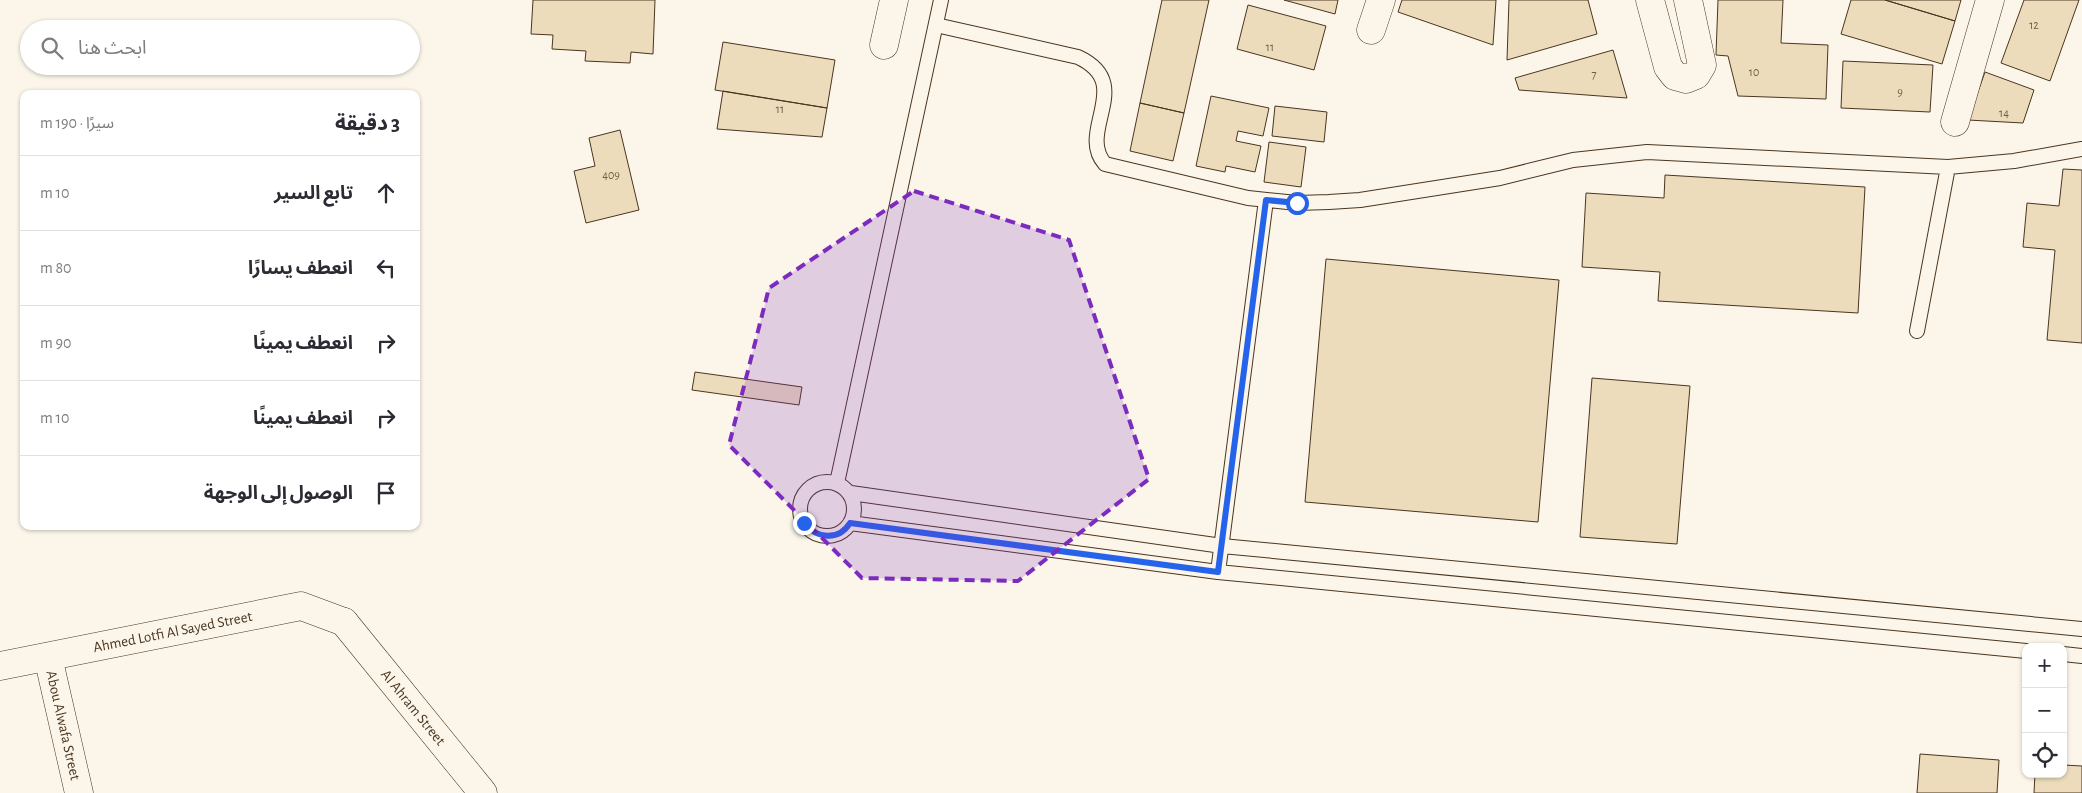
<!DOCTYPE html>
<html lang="ar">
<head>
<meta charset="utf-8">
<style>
  :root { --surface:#fff; --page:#f7f7f7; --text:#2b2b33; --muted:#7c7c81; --line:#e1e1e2 }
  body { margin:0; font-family:"Alegreya Sans","Noto Sans Arabic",sans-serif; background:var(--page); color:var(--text); direction:rtl }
  .controls { position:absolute; right:15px; bottom:15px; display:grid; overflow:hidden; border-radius:10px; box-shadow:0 1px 4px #0004 }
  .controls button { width:45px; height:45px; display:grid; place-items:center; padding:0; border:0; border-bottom:1px solid var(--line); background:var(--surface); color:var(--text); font:25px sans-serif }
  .stop { position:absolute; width:15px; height:15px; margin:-11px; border:4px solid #2563eb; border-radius:50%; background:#fff }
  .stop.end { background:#2563eb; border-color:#fff; box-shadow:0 1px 5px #0008 }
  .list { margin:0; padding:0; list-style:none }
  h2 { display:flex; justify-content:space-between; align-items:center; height:65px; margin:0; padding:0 20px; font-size:21px }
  h2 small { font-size:16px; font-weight:400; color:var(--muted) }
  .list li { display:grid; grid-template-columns:32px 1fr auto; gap:15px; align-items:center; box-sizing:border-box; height:75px; padding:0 20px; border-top:1px solid var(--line) }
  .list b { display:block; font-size:19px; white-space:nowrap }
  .list em { font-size:16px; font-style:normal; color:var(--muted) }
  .icon { flex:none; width:28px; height:28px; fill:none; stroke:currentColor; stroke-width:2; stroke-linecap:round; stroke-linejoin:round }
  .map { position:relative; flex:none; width:2082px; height:793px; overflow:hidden; direction:ltr }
  .search { position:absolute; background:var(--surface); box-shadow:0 1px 4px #0004; left:20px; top:20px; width:400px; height:55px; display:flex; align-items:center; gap:12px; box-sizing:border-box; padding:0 18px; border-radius:28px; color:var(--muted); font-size:19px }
  .panel { position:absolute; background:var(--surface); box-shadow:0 1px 4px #0004; left:20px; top:90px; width:400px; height:440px; border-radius:10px; direction:rtl }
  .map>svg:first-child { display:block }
  .building { fill:#ecdcbc; stroke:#4a3520 }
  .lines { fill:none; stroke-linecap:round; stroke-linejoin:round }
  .service-casing { stroke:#4a3520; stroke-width:16 }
  .minor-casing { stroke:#4a3520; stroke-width:29 }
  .primary-casing { stroke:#4a3520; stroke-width:29 }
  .service { stroke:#fbf6e9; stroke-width:14 }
  .minor { stroke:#fbf6e9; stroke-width:28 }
  .primary { stroke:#fbf6e9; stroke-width:28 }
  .route { stroke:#2563eb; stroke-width:6 }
  .marked { fill:#7b2cbf; fill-opacity:0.2; stroke:#7b2cbf; stroke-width:4; stroke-dasharray:10 6; stroke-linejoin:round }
  .labels { text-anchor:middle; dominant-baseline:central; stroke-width:4; stroke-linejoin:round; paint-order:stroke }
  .number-label { font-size:12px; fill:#725f47 }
  .street-label { font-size:15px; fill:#4a3520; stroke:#fbf6e9 }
</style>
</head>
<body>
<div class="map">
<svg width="2082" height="793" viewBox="0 0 2082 793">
  <rect width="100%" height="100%" fill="#fbf6e9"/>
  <path class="building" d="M533,0H655L653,54L631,52L630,63L585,61L586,51L552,49L553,35L531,34Z
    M1162,0H1209L1184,113L1140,103Z
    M1284,0H1338L1335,14Z
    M1402,0H1496L1493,45L1398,12Z
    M1509,0H1588L1597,34L1507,60Z
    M1718,0H1783L1781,43L1828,45L1826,99L1738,96L1728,56L1716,55Z
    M1851,0H1885L1955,21L1942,64L1841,34Z
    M1885,0H1961L1955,21Z
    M2024,0H2079L2050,81L2001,63Z
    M1248,5L1326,26L1314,70L1237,49Z
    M723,42L835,60L827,108L715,90Z
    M1613,50L1627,98L1519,90L1515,78Z
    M1843,61L1933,65L1930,112L1841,108Z
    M1985,72L2034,90L2023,123L1968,120Z
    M723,91L827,108L822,137L717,129Z
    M1211,96L1269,108L1263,136L1238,131L1236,141L1261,146L1255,172L1226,166L1225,172L1196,166Z
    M1140,103L1184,113L1173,161L1130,151Z
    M1275,106L1327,112L1324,142L1272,136Z
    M620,130L639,210L586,223L574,171L595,166L589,138Z
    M1269,142L1306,147L1301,187L1264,182Z
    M2063,169L2082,170V343L2047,340L2055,250L2023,247L2027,203L2059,206Z
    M1665,175L1865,187L1858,313L1658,301L1660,272L1582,267L1586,193L1664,198Z
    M1326,259L1559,280L1538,522L1305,502Z
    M695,372L802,387L799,405L692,390Z
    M1592,378L1690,386L1677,544L1580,537Z
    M1920,754L1999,760L1997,793H1917Z
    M2063,765L2082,766V793H2034L2035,774H2063Z"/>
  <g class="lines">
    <g class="service-casing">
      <path id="service" d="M936,25L1078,57C1136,84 1076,131 1105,164L1248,198L1297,203L1329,202L1360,200L1500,178L1573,160L1647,152L1948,167L2014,161L2082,149
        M1917,331L1948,167
        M800 509a27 27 0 1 1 54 0a27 27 0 1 1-54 0Z
        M837,483L941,0
        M851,493L1222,546L2082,629
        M850,523L1218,572L2026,651
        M1218,572L1266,200
        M2063,654L2082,656"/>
    </g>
    <g class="minor-casing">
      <g id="minor">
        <path d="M1650,0L1668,67L1675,76L1686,79L1696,75L1702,65L1688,0"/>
        <path d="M1371,30L1381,0"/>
        <path d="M884,45L894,0"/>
        <path d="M1955,122L1990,0"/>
        <path id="s1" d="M48,657L79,793"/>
        <path id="s2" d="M0,666L301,606L344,622"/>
      </g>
    </g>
    <g class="primary-casing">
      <g id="primary">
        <path id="s3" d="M344,622L483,793"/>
      </g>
    </g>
    <use href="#service" class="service"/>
    <use href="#minor" class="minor"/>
    <use href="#primary" class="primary"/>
  </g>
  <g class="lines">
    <path class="route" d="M804,523C816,538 838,542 850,523L1218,572L1266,200L1297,203"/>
  </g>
  <path class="marked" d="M914,191L1069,240L1149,479L1018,581L862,578L729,445L769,288Z"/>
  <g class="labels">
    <g class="number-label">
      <text x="2034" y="25">12</text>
      <text x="1270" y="47">11</text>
      <text x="1754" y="72">10</text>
      <text x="1594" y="74">7</text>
      <text x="1900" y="92">9</text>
      <text x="780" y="109">11</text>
      <text x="2004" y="113">14</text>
      <text x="611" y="175">409</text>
    </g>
    <g class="street-label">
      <text stroke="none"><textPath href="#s2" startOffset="176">Ahmed Lotfi Al Sayed Street</textPath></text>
      <text stroke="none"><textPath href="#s3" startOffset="110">Al Ahram Street</textPath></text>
      <text stroke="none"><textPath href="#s1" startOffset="70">Abou Alwafa Street</textPath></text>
    </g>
  </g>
</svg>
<div class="controls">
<button>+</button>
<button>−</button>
<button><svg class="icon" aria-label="locate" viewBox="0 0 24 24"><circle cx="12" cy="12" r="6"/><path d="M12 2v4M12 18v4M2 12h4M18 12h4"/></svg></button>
</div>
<div class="stop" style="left:1297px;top:203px"></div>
<div class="stop end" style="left:804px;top:523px"></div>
<div class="search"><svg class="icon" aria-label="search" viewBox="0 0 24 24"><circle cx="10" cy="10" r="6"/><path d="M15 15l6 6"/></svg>ابحث هنا</div>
<section class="panel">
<h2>3 دقيقة<small>سيرًا · 190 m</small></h2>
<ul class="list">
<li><svg class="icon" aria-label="ahead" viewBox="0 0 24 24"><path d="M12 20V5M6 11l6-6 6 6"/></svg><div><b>تابع السير</b></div><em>10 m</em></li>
<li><svg class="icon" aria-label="left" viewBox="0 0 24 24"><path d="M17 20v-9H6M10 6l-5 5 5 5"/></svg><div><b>انعطف يسارًا</b></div><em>80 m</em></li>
<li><svg class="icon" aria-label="right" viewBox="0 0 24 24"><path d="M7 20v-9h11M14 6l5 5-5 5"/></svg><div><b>انعطف يمينًا</b></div><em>90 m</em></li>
<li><svg class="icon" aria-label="right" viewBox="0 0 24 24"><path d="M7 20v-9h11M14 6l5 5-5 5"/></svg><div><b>انعطف يمينًا</b></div><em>10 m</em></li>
<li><svg class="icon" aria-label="arrive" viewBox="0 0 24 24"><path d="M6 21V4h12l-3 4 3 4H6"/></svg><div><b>الوصول إلى الوجهة</b></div></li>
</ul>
</section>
</div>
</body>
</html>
